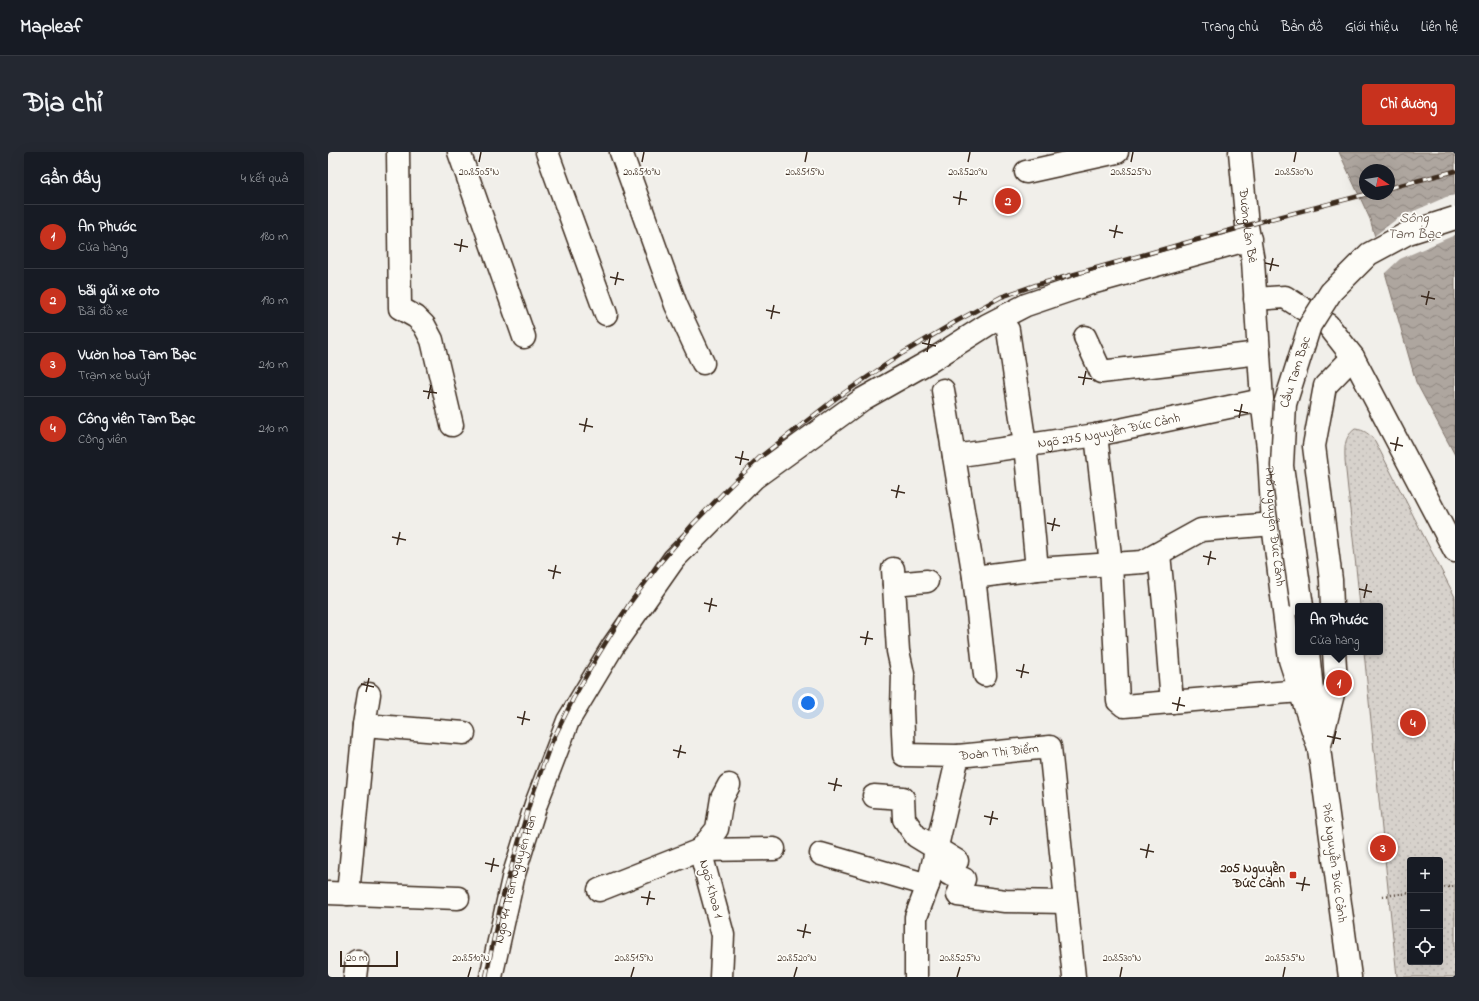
<!DOCTYPE html>
<html lang="vi">
<head>
<meta charset="utf-8">
<style>
  :root { --surface:#171b24; --page:#242831; --text:#f1f3f6; --muted:#9ea1a6; --line:#363941; --accent:#c8321e }
  body { margin:0; font-family:"Indie Flower",sans-serif; background:var(--page); color:var(--text) }
  .controls { position:absolute; right:12px; bottom:12px; display:grid; overflow:hidden; border-radius:4px; box-shadow:0 4px 16px #0002 }
  .controls button { width:36px; height:36px; display:grid; place-items:center; padding:0; border:0; border-bottom:1px solid var(--line); background:var(--surface); color:var(--text); font:20px sans-serif }
  .compass { position:absolute; left:1031px; top:12px; width:36px; height:36px; border-radius:50%; background:var(--surface); box-shadow:0 4px 16px #0002; rotate:102deg }
  .scale { position:absolute; left:12px; bottom:10px; width:58px; box-sizing:border-box; padding-left:4px; border:2px solid #3b2a1e; border-top:0; font-size:11px; line-height:14px; white-space:nowrap; color:#3b2a1e; -webkit-text-stroke:3px #fdfcf7; paint-order:stroke }
  .you { position:absolute; left:480px; top:551px; width:14px; height:14px; margin:-10px; border:3px solid #fff; border-radius:50%; background:#1a73e8; box-shadow:0 0 0 6px #1a73e833 }
  .badge { display:grid; place-items:center; width:26px; height:26px; border-radius:50%; background:var(--accent); color:#fff; font-size:13px; font-weight:700 }
  .pin { position:absolute; translate:-50% -50%; border:2px solid #fff; box-shadow:0 1px 4px #0006 }
  .popup { position:absolute; left:967px; top:451px; width:88px; height:52px; box-sizing:border-box; display:grid; place-content:center; border-radius:4px; background:var(--surface); filter:drop-shadow(0 1px 3px #0005); font-size:13px; white-space:nowrap; color:var(--muted) }
  .popup b { font-size:15px; color:var(--text) }
  .popup::after { content:''; position:absolute; left:50%; top:100%; margin-left:-8px; border:8px solid transparent; border-top-color:var(--surface) }
  .list { margin:0; padding:0; list-style:none }
  h2 { display:flex; justify-content:space-between; align-items:center; height:52px; margin:0; padding:0 16px; font-size:17px }
  h2 small { font-size:13px; font-weight:400; color:var(--muted) }
  .list li { display:grid; grid-template-columns:26px 1fr auto; gap:12px; align-items:center; box-sizing:border-box; height:64px; padding:0 16px; border-top:1px solid var(--line) }
  .list b { display:block; font-size:15px; white-space:nowrap }
  .list p { margin:0; font-size:13px; white-space:nowrap; color:var(--muted) }
  .list em { font-size:13px; font-style:normal; color:var(--muted) }
  .icon { flex:none; width:22px; height:22px; fill:none; stroke:currentColor; stroke-width:2; stroke-linecap:round; stroke-linejoin:round }
  .map { position:relative; flex:none; width:1127px; height:825px; overflow:hidden; border-radius:4px }
  header { display:flex; align-items:center; gap:24px; box-sizing:border-box; height:56px; padding:0 20px; background:var(--surface); border-bottom:1px solid var(--line) }
  header strong { font-size:19px }
  nav { display:flex; gap:22px; margin-inline-start:auto; font-size:14px }
  .intro { display:flex; align-items:center; justify-content:space-between; box-sizing:border-box; height:96px; padding:0 24px }
  h1 { margin:0; font-size:28px }
  .button { padding:10px 18px; border-radius:4px; background:var(--accent); color:#fff; font-size:14px; font-weight:700 }
  main { display:flex; gap:24px; padding:0 24px }
  aside { flex:1; background:var(--surface); border-radius:4px; box-shadow:0 4px 16px #0002 }
  .map>svg:first-child { display:block }
  .park { fill:url(#park-dots); stroke:#897e75; fill-rule:evenodd }
  .water { fill:url(#water-waves); stroke:#80746b; fill-rule:evenodd }
  .pier { fill:#f1efea }
  .lines { fill:none; stroke-linecap:round; stroke-linejoin:round }
  .minor-casing { stroke:#3b2a1e; stroke-width:25 }
  .major-casing { stroke:#3b2a1e; stroke-width:25 }
  .path { stroke:#3b2a1e; stroke-width:2.5; stroke-dasharray:1 3; stroke-linecap:butt }
  .minor { stroke:#fdfcf7; stroke-width:22 }
  .major { stroke:#fdfcf7; stroke-width:22 }
  .rail-casing { stroke:#3b2a1e; stroke-width:4.5 }
  .rail { stroke:#fdfcf7; stroke-width:3; stroke-dasharray:9; stroke-linecap:butt }
  .major-bridge-casing { stroke:#3b2a1e; stroke-width:25; stroke-linecap:butt }
  .major-bridge { stroke:#fdfcf7; stroke-width:22 }
  .ticks { fill:none; stroke:#3b2a1e; stroke-width:1.5 }
  .poi-dot { fill:#c8321e; stroke:#fdfcf7; stroke-width:1.5 }
  .labels { text-anchor:middle; dominant-baseline:central; stroke-width:3.5; stroke-linejoin:round; paint-order:stroke }
  .street-label { font-size:13px; fill:#3b2a1e; stroke:#fdfcf7 }
  .poi-label { font-size:13px; font-weight:bold; fill:#3b2a1e; stroke:#fdfcf7; text-anchor:end }
  .water-label { font-size:14px; font-style:italic; fill:#63554b; stroke:#fdfcf7 }
  .ticks-label { font-size:10px; text-anchor:middle; fill:#3b2a1e; stroke:#fdfcf7; stroke-width:3.5; stroke-linejoin:round; paint-order:stroke }
</style>
</head>
<body>
<header>
<strong>Mapleaf</strong>
<nav><a>Trang chủ</a><a>Bản đồ</a><a>Giới thiệu</a><a>Liên hệ</a></nav>
</header>
<div class="intro"><h1>Địa chỉ</h1><a class="button">Chỉ đường</a></div>
<main>
<aside>
<h2>Gần đây<small>4 kết quả</small></h2>
<ul class="list">
<li><span class="badge">1</span><div><b>An Phước</b><p>Cửa hàng</p></div><em>180 m</em></li>
<li><span class="badge">2</span><div><b>bãi gửi xe oto</b><p>Bãi đỗ xe</p></div><em>190 m</em></li>
<li><span class="badge">3</span><div><b>Vườn hoa Tam Bạc</b><p>Trạm xe buýt</p></div><em>210 m</em></li>
<li><span class="badge">4</span><div><b>Công viên Tam Bạc</b><p>Công viên</p></div><em>210 m</em></li>
</ul>
</aside>
<div class="map">
<svg width="1127" height="825" viewBox="0 0 1127 825">
  <defs>
    <pattern id="park-dots" width="8" height="8" patternUnits="userSpaceOnUse"><rect width="8" height="8" fill="#d7d2cc"/><path d="M2 2h.1M6 6h.1" fill="none" stroke="#b9b4af" stroke-width="1.8" stroke-linecap="round"/></pattern>
    <pattern id="water-waves" width="16" height="10" patternUnits="userSpaceOnUse"><rect width="16" height="10" fill="#aea69f"/><path d="M0 5q4-4 8 0t8 0" fill="none" stroke="#8f8781"/></pattern>
  </defs>
  <rect width="100%" height="100%" fill="#f1efea"/>
  <filter id="ink" filterUnits="userSpaceOnUse"><feTurbulence type="fractalNoise" baseFrequency=".025" numOctaves="2"/><feDisplacementMap in="SourceGraphic" scale="8" xChannelSelector="R" yChannelSelector="G"/><feConvolveMatrix kernelMatrix="1 2 1 2 8 2 1 2 1" color-interpolation-filters="sRGB"/></filter>
  <g filter="url(#ink)">
    <path class="park" d="M1027,277C1037,278 1041,282 1047,289L1127,445V825H1069L1036,500H1052V454H1032L1017,309C1017,296 1015,286 1027,277ZM1082,708H1112V810H1082Z"/>
    <path class="water" d="M1011,0H1127V303L1088,230L1042,67ZM1037,18H1061V42H1037Z"/>
    <path class="pier" d="M1127,43V83L1072,107L1056,122L1045,85L1070,66L1118,45Z"/>
    <g class="lines">
      <g class="minor-casing">
        <g id="minor">
          <path d="M70,0L72,156L88,165L96,173L104,188L124,273"/>
          <path d="M131,0L196,185"/>
          <path d="M219,0L278,162"/>
          <path d="M293,0L348,153L375,211"/>
          <path d="M698,20L789,0"/>
          <path d="M927,147L957,145L1000,173L1025,205L1127,399"/>
          <path d="M680,178L697,293L709,417"/>
          <path d="M757,185L773,220L931,201"/>
          <path d="M615,238L646,425L709,417L815,410L873,378L945,372"/>
          <path d="M768,283L783,412L790,549L796,554L972,539"/>
          <path id="s1" d="M626,304L768,283L934,248"/>
          <path d="M831,402L837,462L844,550"/>
          <path id="s2" d="M565,417L570,499L575,522L574,557L576,603L630,604L722,595L746,825"/>
          <path d="M646,425L657,523"/>
          <path d="M566,432L599,429"/>
          <path d="M1004,454L1003,428L986,294L997,234L1025,205"/>
          <path d="M36,573L136,581"/>
          <path d="M991,597L1008,530L1006,500"/>
          <path d="M546,644L575,646L576,667L588,684L629,709L621,722L636,727L630,743L677,749L737,750"/>
          <path d="M493,702L600,733"/>
          <path d="M271,738L372,698L446,697"/>
          <path d="M0,741L130,746"/>
          <path d="M20,742L36,573L41,542"/>
          <path d="M27,825L29,809"/>
          <path id="s3" d="M163,825L186,722L208,652L240,569L285,494L346,407L426,326L535,247L604,208L659,173L698,153L760,132L922,87"/>
          <path d="M393,825L395,783L372,698L389,677L394,646L401,633"/>
          <path d="M588,825V765L600,733L630,604"/>
        </g>
      </g>
      <g class="major-casing">
        <g id="major">
          <path id="s4" d="M912,0L919,74L925,109L934,248L941,304L945,372L962,508L991,597"/>
          <path d="M980,500L985,548"/>
          <path id="s5" d="M989,582L1022,825"/>
        </g>
      </g>
      <path class="path" d="M1112,736L1127,734
        M1055,744L1082,741"/>
      <use href="#minor" class="minor"/>
      <use href="#major" class="major"/>
      <g class="rail-casing">
        <path id="rail" d="M1061,36L1127,19
          M158,825L173,751L203,647L222,594L245,547L270,503L302,451L331,412L365,372L399,337L431,306L507,247L575,201L629,169L673,145L708,133L935,69L1039,42"/>
      </g>
      <use href="#rail" class="rail"/>
      <g class="major-bridge-casing">
        <g id="major-bridge">
          <path id="s6" d="M974,454L954,314L957,252L982,173L1003,140L1041,102L1080,81L1127,66"/>
        </g>
      </g>
      <use href="#major-bridge" class="major-bridge"/>
    </g>
  </g>
  <path class="ticks" d="M151,10L153,0M314,10L316,0M477,10L479,0M640,10L642,0M803,10L805,0M966,10L968,0M625,45L639,48M631,53L633,39M781,78L795,81M786,86L789,73M126,92L140,95M132,100L134,87M937,111L951,114M942,119L945,106M282,125L296,128M287,133L290,120M1093,144L1107,147M1098,153L1101,139M438,158L452,161M443,167L446,153M594,191L608,194M599,200L602,186M750,225L764,227M755,233L758,219M95,239L109,241M100,247L103,233M906,258L920,261M911,266L914,252M251,272L265,275M256,280L259,266M1062,291L1075,294M1067,299L1070,285M407,305L421,308M412,313L415,299M563,338L577,341M568,346L571,333M719,371L732,374M724,379L727,366M64,385L78,388M69,393L72,380M875,404L888,407M880,413L883,399M220,418L233,421M225,427L228,413M1031,437L1044,440M1036,446L1039,432M376,451L389,454M381,460L384,446M532,485L545,487M537,493L540,479M688,518L701,521M693,526L696,512M33,532L46,535M38,540L41,526M844,551L857,554M849,559L852,545M189,565L202,568M194,573L197,559M999,584L1013,587M1005,592L1008,579M345,598L358,601M350,606L353,593M500,631L514,634M506,639L509,626M656,664L670,667M662,673L665,659M812,697L826,700M818,706L821,692M157,711L171,714M163,720L166,706M968,731L982,733M974,739L977,725M313,745L327,747M319,753L322,739M469,778L483,781M475,786L478,772M140,825L143,815M303,825L306,815M466,825L469,815M629,825L632,815M792,825L794,815M955,825L957,815"/>
  <rect class="poi-dot" x="961" y="719" width="8" height="8" rx="2"/>
  <g class="labels">
    <g class="street-label">
      <text stroke="none"><textPath href="#s4" startOffset="74">Đường Lán Bè</textPath></text>
      <text stroke="none"><textPath href="#s6" startOffset="237">Cầu Tam Bạc</textPath></text>
      <text stroke="none"><textPath href="#s1" startOffset="157">Ngõ 275 Nguyễn Đức Cảnh</textPath></text>
      <text stroke="none"><textPath href="#s4" startOffset="376">Phố Nguyễn Đức Cảnh</textPath></text>
      <text stroke="none"><textPath href="#s2" startOffset="282">Đoàn Thị Điểm</textPath></text>
      <text stroke="none"><textPath href="#s5" startOffset="130">Phố Nguyễn Đức Cảnh</textPath></text>
      <text stroke="none"><textPath href="#s3" startOffset="101">Ngõ 44 Trần Nguyên Hãn</textPath></text>
      <text transform="translate(383 737) rotate(75)">Ngõ-Khoa 1</text>
    </g>
    <g class="poi-label">
      <text x="957" y="716">205 Nguyễn<tspan x="957" dy="15">Đức Cảnh</tspan></text>
    </g>
    <g class="water-label">
      <text x="1086" y="66">Sông<tspan x="1086" dy="16">Tam Bạc</tspan></text>
    </g>
  </g>
  <g class="ticks-label">
    <text x="151" y="23">20.8505°N</text>
    <text x="314" y="23">20.8510°N</text>
    <text x="477" y="23">20.8515°N</text>
    <text x="640" y="23">20.8520°N</text>
    <text x="803" y="23">20.8525°N</text>
    <text x="966" y="23">20.8530°N</text>
    <text x="143" y="809">20.8510°N</text>
    <text x="306" y="809">20.8515°N</text>
    <text x="469" y="809">20.8520°N</text>
    <text x="632" y="809">20.8525°N</text>
    <text x="794" y="809">20.8530°N</text>
    <text x="957" y="809">20.8535°N</text>
  </g>
</svg>
<div class="controls">
<button>+</button>
<button>−</button>
<button><svg class="icon" aria-label="locate" viewBox="0 0 24 24"><circle cx="12" cy="12" r="6"/><path d="M12 2v4M12 18v4M2 12h4M18 12h4"/></svg></button>
</div>
<svg class="compass" viewBox="-18 -18 36 36"><path d="M0-13l5 13h-10z" fill="#e53935"/><path d="M0 13l5-13h-10z" fill="#9ea1a6"/></svg>
<div class="scale">20 m</div>
<div class="you"></div>
<div class="pin badge" style="left:1011px;top:531px">1</div>
<div class="popup"><b>An Phước</b>Cửa hàng</div>
<div class="pin badge" style="left:680px;top:49px">2</div>
<div class="pin badge" style="left:1055px;top:696px">3</div>
<div class="pin badge" style="left:1085px;top:571px">4</div>
</div>
</main>
</body>
</html>
